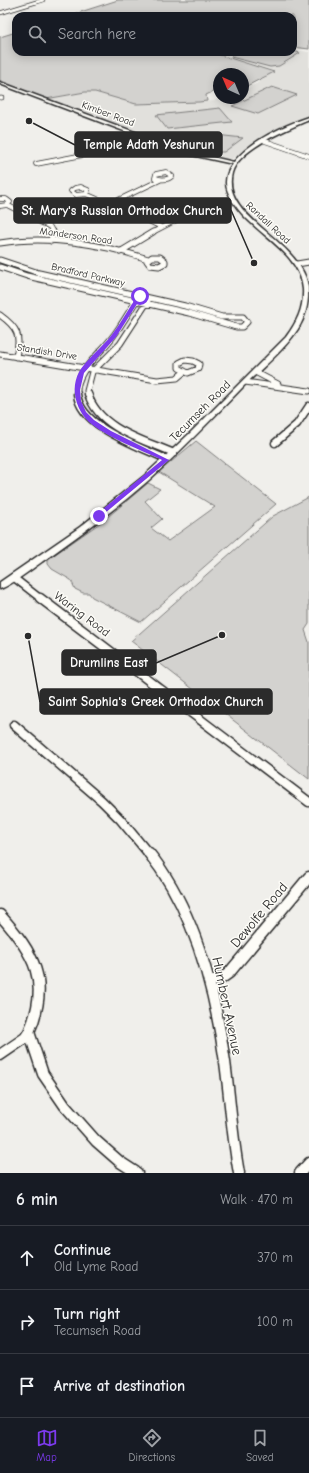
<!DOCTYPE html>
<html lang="en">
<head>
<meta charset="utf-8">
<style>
  :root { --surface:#171b24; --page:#20242c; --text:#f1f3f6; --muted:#9ea1a6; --line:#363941; --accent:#7c3aed }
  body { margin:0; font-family:"Comic Neue",sans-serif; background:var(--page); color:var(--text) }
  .compass { position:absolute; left:213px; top:68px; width:36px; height:36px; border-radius:50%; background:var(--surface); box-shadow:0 2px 10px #0003; rotate:316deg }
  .stop { position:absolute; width:12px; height:12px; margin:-9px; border:3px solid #7c3aed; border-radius:50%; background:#fff }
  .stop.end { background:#7c3aed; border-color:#fff; box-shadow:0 1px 4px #0008 }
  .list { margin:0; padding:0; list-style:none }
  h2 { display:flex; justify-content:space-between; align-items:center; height:52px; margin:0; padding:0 16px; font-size:17px }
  h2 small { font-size:13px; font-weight:400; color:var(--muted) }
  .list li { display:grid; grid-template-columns:26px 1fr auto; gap:12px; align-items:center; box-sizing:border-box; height:64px; padding:0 16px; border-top:1px solid var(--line) }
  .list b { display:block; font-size:15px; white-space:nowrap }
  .list p { margin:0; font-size:13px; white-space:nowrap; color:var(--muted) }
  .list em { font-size:13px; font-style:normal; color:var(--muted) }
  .icon { flex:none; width:22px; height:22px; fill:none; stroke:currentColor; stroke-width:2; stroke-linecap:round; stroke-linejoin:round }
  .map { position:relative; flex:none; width:309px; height:1173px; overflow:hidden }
  .search { position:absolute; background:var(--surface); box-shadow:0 2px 10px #0003; left:12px; right:12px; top:12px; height:44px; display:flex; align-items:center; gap:10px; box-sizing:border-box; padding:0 14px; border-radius:12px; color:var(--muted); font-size:15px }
  .sheet { height:244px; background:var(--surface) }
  nav { display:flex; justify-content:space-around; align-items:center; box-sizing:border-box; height:56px; border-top:1px solid var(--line); background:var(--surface); font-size:11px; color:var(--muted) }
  nav a { display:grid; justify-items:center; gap:2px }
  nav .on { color:var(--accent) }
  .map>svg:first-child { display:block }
  .built { fill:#e1e0dc }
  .green { fill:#d3d2cf; stroke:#7f7e7d }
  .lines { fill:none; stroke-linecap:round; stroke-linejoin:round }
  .minor-far5-casing { stroke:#2b2b2b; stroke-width:4.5 }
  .minor-far4-casing { stroke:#2b2b2b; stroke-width:5.5 }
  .minor-far3-casing { stroke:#2b2b2b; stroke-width:7 }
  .minor-far2-casing { stroke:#2b2b2b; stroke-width:9 }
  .minor-far1-casing { stroke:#2b2b2b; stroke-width:11 }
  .minor-casing { stroke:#2b2b2b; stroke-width:13 }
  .tertiary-casing { stroke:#2b2b2b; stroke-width:3 }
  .minor-far5 { stroke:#fdfcf7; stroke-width:3 }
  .minor-far4 { stroke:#fdfcf7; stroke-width:4 }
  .minor-far3 { stroke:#fdfcf7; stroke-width:5 }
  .minor-far2 { stroke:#fdfcf7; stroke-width:6 }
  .minor-far1 { stroke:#fdfcf7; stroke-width:8 }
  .minor { stroke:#fdfcf7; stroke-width:10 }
  .tertiary { fill:#fdfcf7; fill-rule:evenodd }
  .route { fill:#7c3aed }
  .labels { text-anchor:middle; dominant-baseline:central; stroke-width:3; stroke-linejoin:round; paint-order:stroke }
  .far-street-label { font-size:10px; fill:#2b2b2b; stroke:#fdfcf7 }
  .street-label { font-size:12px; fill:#2b2b2b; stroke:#fdfcf7 }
  .near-street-label { font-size:14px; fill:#2b2b2b; stroke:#fdfcf7 }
  .leader { fill:none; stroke:#2b2b2b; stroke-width:1.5 }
  .callout-dot { fill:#2b2b2b; stroke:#fdfcf7; stroke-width:1.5 }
  .callout { fill:#2b2b2b; stroke:#2b2b2b; stroke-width:1.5 }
  .callout-label { font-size:13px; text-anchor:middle; font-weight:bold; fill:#fff }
</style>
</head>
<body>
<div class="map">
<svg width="309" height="1173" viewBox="0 0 309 1173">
  <rect width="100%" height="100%" fill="#f0efeb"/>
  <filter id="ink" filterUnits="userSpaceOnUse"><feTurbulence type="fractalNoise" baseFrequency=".025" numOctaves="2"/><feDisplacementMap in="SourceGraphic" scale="8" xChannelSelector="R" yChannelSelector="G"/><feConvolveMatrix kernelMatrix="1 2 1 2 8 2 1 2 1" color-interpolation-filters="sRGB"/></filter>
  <g filter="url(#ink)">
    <path class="built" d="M293,50L309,52V116L248,146L232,159L213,158L202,155L48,99L85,92H95L136,104L186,103L214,101L220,98H243V89L256,84L273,71L218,53L221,52H293Z"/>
    <path class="green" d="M118,0H309V49L293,47V16H68Z
      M16,32V52H220L217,54L274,72L243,88V74H219V89L206,95L207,101L199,102L136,104L95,92H85L46,99L0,82V37Z
      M293,51L300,53L279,66L270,67L231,57V56L237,52Z
      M272,87L297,95L258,114L232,106Z
      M220,108L232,122L167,129L156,115Z
      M216,135L243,138L224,152H216L184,144L193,139Z
      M196,441L276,504L141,622L92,597L89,593H83L75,589L71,580L52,569L48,564V559L103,521L148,483L160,489L145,501L162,519L151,528L168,541L215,507L159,472Z
      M309,497V624L305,630L309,642V779L131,641L273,516Z"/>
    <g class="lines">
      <g class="minor-far5-casing">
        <path id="minor-far5" d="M0,13L43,0
          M0,98H2"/>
      </g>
      <g class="minor-far4-casing">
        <path id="minor-far4" d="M265,141L309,156
          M36,164L99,152L144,137
          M166,172L172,176C167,181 161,180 155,178L156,174Z
          M81,187L88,190L86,194L76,195L71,191L75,188Z
          M86,194L102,201L112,203L161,227
          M0,199H6L10,202L7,205L0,206
          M112,203L160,180
          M7,205L50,227L53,233
          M151,233L188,214L232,200"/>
      </g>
      <g class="minor-far3-casing">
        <path id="minor-far3" d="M51,241L53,232
          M0,243C48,235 102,244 148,259
          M120,252L153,232
          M152,257H160L165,261V263L159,266L150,265L147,261Z
          M0,260L39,273L185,306L222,317H243L247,322L242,327H236L189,313L27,276L0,267
          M297,264L309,262
          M0,315C18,328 21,335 16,357
          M0,354L157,380L177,378L184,372
          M185,360L193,361L199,364L198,369L188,373L179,368V363Z
          M255,372L278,384
          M245,382L309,391
          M77,395C75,370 101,354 114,335C123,323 130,310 138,298
          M89,395L87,391L92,372L120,344L148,301"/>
      </g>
      <g class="minor-far2-casing">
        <path id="minor-far2" d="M77,394C80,427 139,446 166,459
          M88,394C99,429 144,440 174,453
          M275,443L297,424L309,406
          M13,577L41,599"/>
      </g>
      <g class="minor-far1-casing">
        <path id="minor-far1" d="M40,598L309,802
          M14,725L102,801L120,819L149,854"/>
      </g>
      <g class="minor-casing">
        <path id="minor" d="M149,853C194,909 215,991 225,1062C230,1099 232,1136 239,1173
          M0,915C34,953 51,982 29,1032L43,1074L65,1106L96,1141L120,1162L137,1173
          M209,981L222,978L229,973L309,877
          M0,1055L25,1038L29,1032
          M300,1173L309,1163"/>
      </g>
      <g class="tertiary-casing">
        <path id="tertiary" d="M0,82L186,151L234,162C250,141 285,125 309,117V120C288,129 238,149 232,173C220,217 302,241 308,287C309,302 306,316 298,329C283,352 260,369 241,389C211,420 181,451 149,480C116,509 81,534 46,559C34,567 12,585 0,589V582L80,527L143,477L188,435L286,337C297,322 304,308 303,289C299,246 243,231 228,192C224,182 226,173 233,164L182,153L0,84Z"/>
      </g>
      <use href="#minor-far5" class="minor-far5"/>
      <use href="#minor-far4" class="minor-far4"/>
      <use href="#minor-far3" class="minor-far3"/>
      <use href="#minor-far2" class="minor-far2"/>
      <use href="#minor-far1" class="minor-far1"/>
      <use href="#minor" class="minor"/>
      <use href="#tertiary" class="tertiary"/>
    </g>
  </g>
  <path class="route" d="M138,295L142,296L116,337L84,373L80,390L81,401L86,412L94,420L111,431L169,460L99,518L97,517V514L162,460C141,450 106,437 89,422C76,410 70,389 79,372C85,361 103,346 111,336C121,323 129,308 138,295Z"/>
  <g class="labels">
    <g class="far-street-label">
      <text transform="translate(108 114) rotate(20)">Kimber Road</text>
      <text transform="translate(268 223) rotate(43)">Randall Road</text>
      <text transform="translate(76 236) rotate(8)">Manderson Road</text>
      <text transform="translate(88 275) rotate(13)">Bradford Parkway</text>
      <text transform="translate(47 352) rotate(9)">Standish Drive</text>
    </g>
    <g class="street-label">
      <text transform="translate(200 411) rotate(-45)">Tecumseh Road</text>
      <text transform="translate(82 614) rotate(37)">Waring Road</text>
    </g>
    <g class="near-street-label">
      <text transform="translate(259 915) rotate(-50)">Dewolfe Road</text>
      <text transform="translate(227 1006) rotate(78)">Humbert Avenue</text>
    </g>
  </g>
  <path class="leader" d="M29 121L75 145M254 263L231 210M222 635L156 663M28 636L40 702"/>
  <g class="callout-dot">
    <circle cx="29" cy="121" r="4"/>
    <circle cx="254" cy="263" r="4"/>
    <circle cx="222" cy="635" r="4"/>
    <circle cx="28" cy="636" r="4"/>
  </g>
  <g class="callout">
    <rect x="75" y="132" width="147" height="25" rx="4"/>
    <rect x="14" y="198" width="217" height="25" rx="4"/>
    <rect x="62" y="650" width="94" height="25" rx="4"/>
    <rect x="40" y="689" width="232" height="25" rx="4"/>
  </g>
  <g class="callout-label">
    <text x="149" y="149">Temple Adath Yeshurun</text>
    <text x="122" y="215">St. Mary's Russian Orthodox Church</text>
    <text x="109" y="667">Drumlins East</text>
    <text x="156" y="706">Saint Sophia's Greek Orthodox Church</text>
  </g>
</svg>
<svg class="compass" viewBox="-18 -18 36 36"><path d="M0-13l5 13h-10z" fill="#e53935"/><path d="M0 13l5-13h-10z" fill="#9ea1a6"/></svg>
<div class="stop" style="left:140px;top:296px"></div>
<div class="stop end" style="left:99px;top:516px"></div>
<div class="search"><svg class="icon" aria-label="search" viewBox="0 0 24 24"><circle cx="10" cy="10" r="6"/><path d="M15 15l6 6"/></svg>Search here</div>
</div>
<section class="sheet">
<h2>6 min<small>Walk · 470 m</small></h2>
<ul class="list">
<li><svg class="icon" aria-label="ahead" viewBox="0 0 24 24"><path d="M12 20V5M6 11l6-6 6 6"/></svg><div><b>Continue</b><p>Old Lyme Road</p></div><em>370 m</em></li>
<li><svg class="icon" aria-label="right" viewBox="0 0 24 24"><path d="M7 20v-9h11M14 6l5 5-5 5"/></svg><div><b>Turn right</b><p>Tecumseh Road</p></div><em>100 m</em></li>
<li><svg class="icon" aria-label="arrive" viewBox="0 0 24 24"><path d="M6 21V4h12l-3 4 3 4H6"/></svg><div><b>Arrive at destination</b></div></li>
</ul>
</section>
<nav>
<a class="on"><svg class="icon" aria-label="map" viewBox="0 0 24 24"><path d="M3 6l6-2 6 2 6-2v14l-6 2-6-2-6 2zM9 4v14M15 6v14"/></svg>Map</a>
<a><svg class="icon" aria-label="directions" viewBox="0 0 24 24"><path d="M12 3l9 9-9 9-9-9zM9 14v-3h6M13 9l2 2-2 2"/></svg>Directions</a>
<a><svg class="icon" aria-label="saved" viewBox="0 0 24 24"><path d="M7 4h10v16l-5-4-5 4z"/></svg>Saved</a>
</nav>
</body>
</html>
